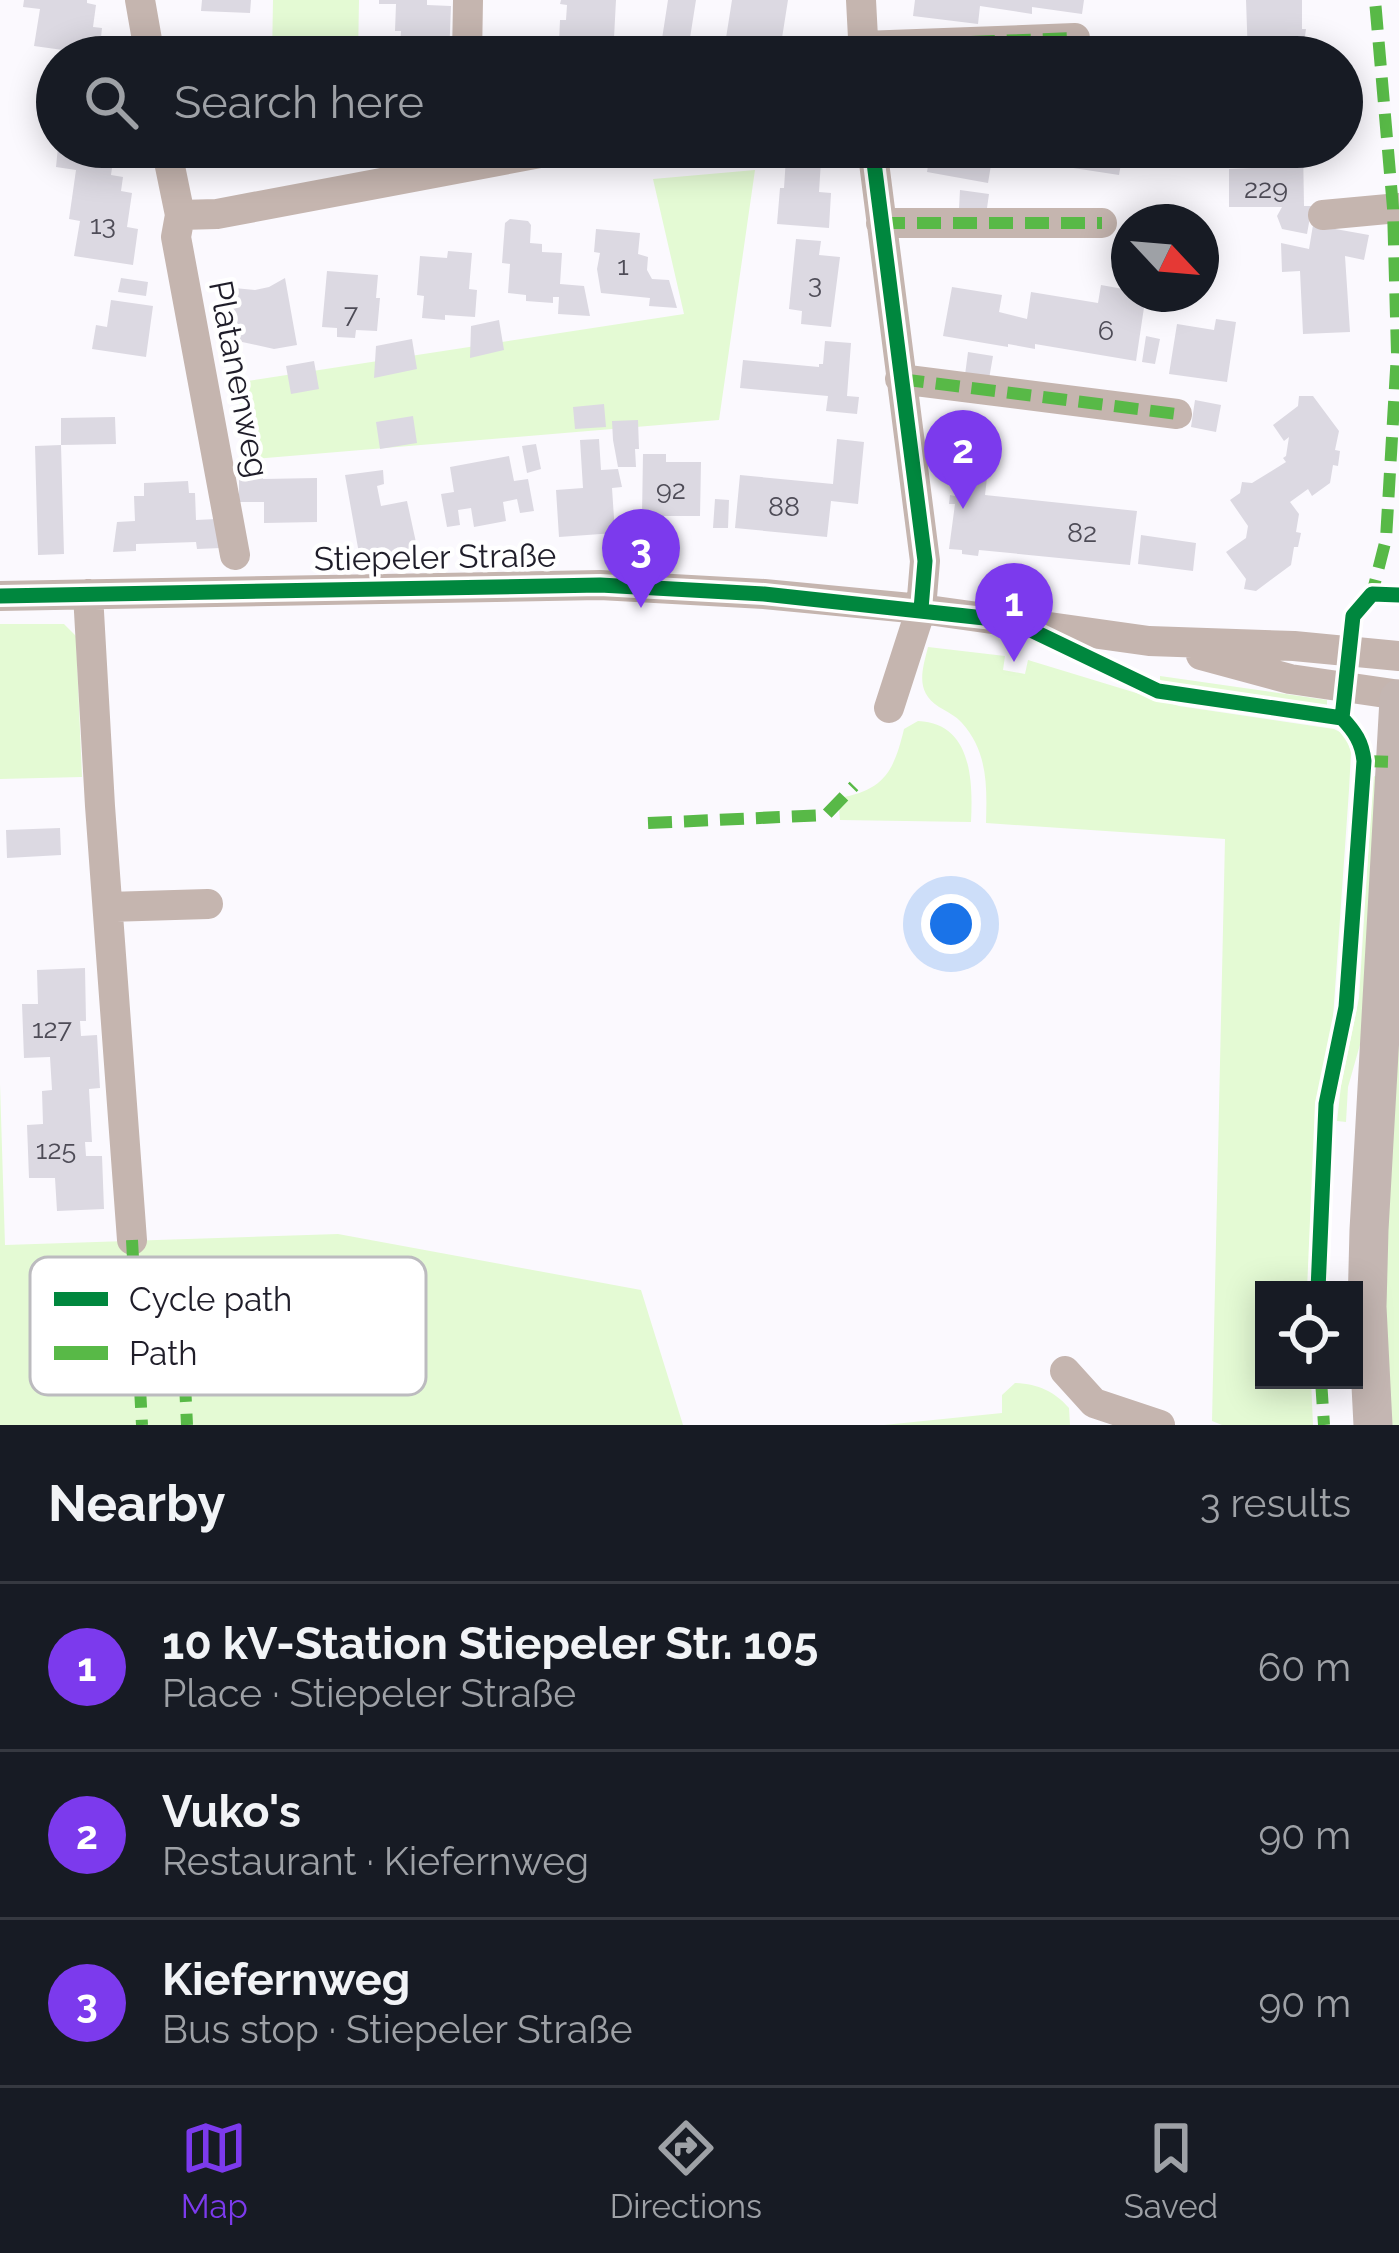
<!DOCTYPE html>
<html lang="en">
<head>
<meta charset="utf-8">
<style>
  :root { --surface:#171b24; --page:#20242c; --text:#f1f3f6; --muted:#9ea1a6; --line:#363941; --accent:#7c3aed }
  body { margin:0; font-family:Raleway,sans-serif; background:var(--page); color:var(--text) }
  .controls { position:absolute; right:36px; bottom:36px; display:grid; overflow:hidden; border-radius:0px; box-shadow:0 6px 30px #0003 }
  .controls button { width:108px; height:108px; display:grid; place-items:center; padding:0; border:0; border-bottom:3px solid var(--line); background:var(--surface); color:var(--text); font:60px sans-serif }
  .compass { position:absolute; left:1111px; top:204px; width:108px; height:108px; border-radius:50%; background:var(--surface); box-shadow:0 6px 30px #0003; rotate:116deg }
  .you { position:absolute; left:951px; top:924px; width:42px; height:42px; margin:-30px; border:9px solid #fff; border-radius:50%; background:#1a73e8; box-shadow:0 0 0 18px #1a73e833 }
  .badge { display:grid; place-items:center; width:78px; height:78px; border-radius:50%; background:var(--accent); color:#fff; font-size:39px; font-weight:700 }
  .pin { position:absolute; translate:-50% -99px; filter:drop-shadow(0 3px 6px #0008) }
  .pin::after { content:''; position:absolute; top:63px; width:42px; height:36px; background:inherit; clip-path:polygon(0 0,100% 0,50% 100%) }
  .list { margin:0; padding:0; list-style:none }
  h2 { display:flex; justify-content:space-between; align-items:center; height:156px; margin:0; padding:0 48px; font-size:51px }
  h2 small { font-size:39px; font-weight:400; color:var(--muted) }
  .list li { display:grid; grid-template-columns:78px 1fr auto; gap:36px; align-items:center; box-sizing:border-box; height:168px; padding:0 48px; border-top:3px solid var(--line) }
  .list b { display:block; font-size:45px; white-space:nowrap }
  .list p { margin:0; font-size:39px; white-space:nowrap; color:var(--muted) }
  .list em { font-size:39px; font-style:normal; color:var(--muted) }
  .icon { flex:none; width:66px; height:66px; fill:none; stroke:currentColor; stroke-width:2; stroke-linecap:round; stroke-linejoin:round }
  .map { position:relative; flex:none; width:1399px; height:1425px; overflow:hidden }
  .search { position:absolute; background:var(--surface); box-shadow:0 6px 30px #0003; left:36px; right:36px; top:36px; height:132px; display:flex; align-items:center; gap:30px; box-sizing:border-box; padding:0 42px; border-radius:66px; color:var(--muted); font-size:45px }
  .sheet { height:660px; background:var(--surface) }
  nav { display:flex; justify-content:space-around; align-items:center; box-sizing:border-box; height:168px; border-top:3px solid var(--line); background:var(--surface); font-size:33px; color:var(--muted) }
  nav a { display:grid; justify-items:center; gap:6px }
  nav .on { color:var(--accent) }
  .map>svg:first-child { display:block }
  .green { fill:#e4fad4 }
  .building { fill:#dcd9e2 }
  .lines { fill:none; stroke-linecap:round; stroke-linejoin:round }
  .minor { stroke:#c5b5af; stroke-width:30 }
  .major { stroke:#c4b6b2; stroke-width:39 }
  .quiet { stroke:#58b947; stroke-width:12; stroke-dasharray:24 12; stroke-linecap:butt }
  .cycleway-casing { stroke:#fff; stroke-width:22 }
  .cycleway { stroke:#00873e; stroke-width:15 }
  .labels { text-anchor:middle; dominant-baseline:central; stroke-width:9; stroke-linejoin:round; paint-order:stroke }
  .number-label { font-size:27px; fill:#4e4c57 }
  .street-label { font-size:33px; fill:#1f1d29; stroke:#fff }
  .key { fill:#fff; stroke:#bcbbbf; stroke-width:3 }
  .key-label { font-size:33px; fill:#1f1d29 }
</style>
</head>
<body>
<div class="map">
<svg width="1399" height="1425" viewBox="0 0 1399 1425">
  <rect width="100%" height="100%" fill="#fbf9fe"/>
  <path class="green" d="M273,0H359L358,57H272Z
    M755,170L719,420L254,459L234,383L684,314L653,179Z
    M0,624H64L76,636L82,777L0,779Z
    M928,647L1005,656L1003,670L1025,674L1028,660L1179,706L1334,729L1346,735L1351,753L1349,790L1331,1047L1316,1100L1308,1290H1264V1380H1311L1313,1425H1222L1212,1421L1225,839L986,823C987,787 988,752 962,723C956,716 946,711 939,707C915,691 922,671 928,647Z
    M1160,676L1327,700V708L1160,683Z
    M918,721C972,723 973,781 971,822L840,820L838,798C884,791 894,771 904,729Z
    M1381,773L1365,1027L1348,1087L1346,1122L1337,1121L1341,1086L1359,998L1373,777Z
    M1399,959V1425H1388L1382,1234Z
    M0,1084L5,1245L338,1234L641,1290L683,1425H0Z
    M1015,1383C1038,1384 1054,1391 1069,1408L1070,1425H884L1002,1413V1395Z"/>
  <path class="building" d="M24,0H87V3L96,5L93,27L102,28L99,55L34,46L40,9L23,7Z
    M202,0H251L250,13L201,11Z
    M379,0H427V5L451,6L449,57H393L394,47H400L401,31H395L396,4H379Z
    M561,0H616L613,57H564L565,43H559L560,20H566L567,5L560,4Z
    M668,0H696L687,57L660,52Z
    M732,0H788L779,57H723Z
    M915,0H1084L1082,14L1032,7V14L980,6L978,24L913,16Z
    M1246,0H1302V29H1306L1302,57H1248Z
    M220,40L269,43V57H219Z
    M48,80L57,81V132L48,130L52,105L44,104Z
    M58,147H115L111,175L123,177L121,191L132,193L127,227L138,229L133,265L74,256L80,221L69,219L76,170L56,167Z
    M244,147H284V157L244,155Z
    M931,147H994L988,183L927,172Z
    M1023,147H1124L1119,175L1021,160Z
    M1247,147H1303L1304,206H1312L1307,234L1282,229L1277,216L1282,207H1229V169L1252,168L1251,154H1247Z
    M786,158L821,161L819,192L831,193L829,228L777,224L780,188H784Z
    M960,190L989,194L987,208L959,209Z
    M510,219L528,221L531,225L530,243L542,244V252L562,253L560,284L584,286L590,316L558,314L559,297H553V303L526,301V295L508,293L510,264L502,263L505,223Z
    M1313,225L1369,235L1364,260L1345,256L1350,332L1303,334L1300,271L1282,272L1281,243L1309,249Z
    M596,229L640,233L638,254L648,257L647,270L652,279L669,280L677,308L649,306L650,298L601,293L597,269L600,253L594,252Z
    M796,239L821,241L819,255L840,257L831,327L801,324L802,311L789,309Z
    M448,251L472,253L469,289L477,290L475,317L445,315V320L422,318L424,296L417,295L420,256L447,258Z
    M327,271L378,275L376,298H380L377,331L356,330L355,338L337,337V328L322,327Z
    M121,278L148,282L146,296L118,292Z
    M285,278L297,345L274,349L224,338L234,288L255,290L269,287Z
    M1101,285L1129,290V294H1146L1136,361L1035,344V349L1008,344V347L943,336L952,287L1002,295L999,312L1027,319L1031,292L1098,303Z
    M111,300L153,306L146,357L92,349L96,325L107,327Z
    M1216,319L1236,322L1227,382L1169,374L1177,324L1214,330Z
    M499,320L504,350L470,358L471,326Z
    M1146,336L1160,339L1155,364L1142,362Z
    M412,339L417,369L374,378L376,346Z
    M825,341L851,343L847,396L859,397L857,414L826,411L828,396L740,388L743,360L819,367V364H823Z
    M968,352L993,356L989,379L965,375Z
    M314,361L319,389L291,394L286,366Z
    M1299,396H1313L1339,431L1335,450L1340,451L1338,466L1333,465L1330,483L1312,496L1308,489L1290,502L1299,514L1296,532L1301,533L1298,547H1294L1291,565L1256,591L1244,589L1246,579L1226,552L1246,538L1248,526L1230,500L1240,493L1242,482L1252,483L1286,462L1283,458L1286,456L1289,437L1284,441L1273,425L1298,406Z
    M1195,400L1221,405L1216,432L1191,427Z
    M604,404L606,427L575,429L573,407Z
    M413,416L417,443L380,449L376,422Z
    M115,417L116,444L61,445V418Z
    M638,420L639,449H635L636,467H618L613,440L612,421Z
    M963,431L992,435L985,495L1137,511L1130,565L979,550L978,556L962,554V550L949,549L955,504H949L950,495L955,496Z
    M599,439L601,470L618,469L622,487L612,488L615,533L559,537L556,490L583,488L580,440Z
    M837,439L864,442L858,504L831,501L827,537L735,528L740,475L833,484Z
    M536,444L541,469L527,473L522,446Z
    M61,445L64,554L38,555L35,446Z
    M643,454H666V462H701L700,516H642Z
    M509,456L514,481L528,479L534,511L520,513L517,499L503,502L506,521L474,527L471,508L458,510L460,525L447,527L441,494L454,492L450,467Z
    M239,470H263V479L317,478V522L264,523V502H239Z
    M383,470L384,484L377,486L381,506L407,501L417,547L360,559L345,475Z
    M188,481L189,493H195L196,520L216,519L221,548L197,549L196,542L136,544V551L113,552L117,522L135,521L134,496H144V483Z
    M715,499L729,500L728,528H713Z
    M1141,535L1196,543L1193,571L1138,564Z
    M60,828L61,855L7,858L6,830Z
    M85,968L86,1021H80L81,1036L97,1035L100,1088L89,1089L92,1142H85L86,1156H102L104,1209L57,1211L55,1178H29L27,1125L43,1124L42,1091L52,1090L50,1057L24,1058L22,1004H38L37,970Z"/>
  <g class="lines">
    <path class="minor" d="M140,0L150,57
      M861,0L864,57
      M863,46L1075,38
      M467,57L468,0
      M166,147L180,215L176,237L235,555
      M872,147L925,561L921,609L889,708
      M180,215L217,214L572,147
      M1323,215L1399,208
      M881,223H1102
      M900,379L1177,414
      M88,594L100,806L132,1240
      M0,596L600,585L764,594L921,609L1149,641L1294,646L1399,656
      M1201,655L1290,679L1399,695
      M108,907L208,904
      M1065,1371L1094,1403L1160,1425"/>
    <path class="major" d="M1373,1425L1367,1307L1369,1230L1399,699"/>
    <path class="quiet" d="M863,46L1075,38
      M881,223H1102
      M900,379L1177,414
      M1366,601L1372,594L1386,539L1397,353L1393,208L1375,0
      M1364,761L1399,762
      M648,823L826,815L854,786
      M132,1240L142,1425
      M135,1280L180,1279L187,1425
      M1321,1380L1324,1425"/>
    <g class="cycleway-casing">
      <path id="cycleway" d="M872,147L925,561L921,609
        M0,596L600,585L764,594L1012,621L1158,691L1342,718C1355,732 1362,742 1364,761L1346,1007L1326,1104L1318,1290
        M1342,718L1353,616L1372,594L1399,595"/>
    </g>
    <use href="#cycleway" class="cycleway"/>
  </g>
  <g class="labels">
    <g class="number-label">
      <text x="1266" y="188">229</text>
      <text x="103" y="224">13</text>
      <text x="623" y="265">1</text>
      <text x="815" y="283">3</text>
      <text x="351" y="313">7</text>
      <text x="1106" y="330">6</text>
      <text x="671" y="489">92</text>
      <text x="784" y="506">88</text>
      <text x="1082" y="532">82</text>
      <text x="52" y="1028">127</text>
      <text x="56" y="1149">125</text>
    </g>
    <g class="street-label">
      <text transform="translate(239 379) rotate(79)">Platanenweg</text>
      <text transform="translate(435 557) rotate(-1)">Stiepeler Straße</text>
    </g>
  </g>
  <rect x="30" y="1257" width="396" height="138" rx="18" class="key"/>
  <rect x="54" y="1292" width="54" height="14" fill="#00873e"/>
  <rect x="54" y="1346" width="54" height="14" fill="#58b947"/>
  <g class="key-label">
    <text x="129" y="1311">Cycle path</text>
    <text x="129" y="1365">Path</text>
  </g>
</svg>
<div class="controls">
<button><svg class="icon" aria-label="locate" viewBox="0 0 24 24"><circle cx="12" cy="12" r="6"/><path d="M12 2v4M12 18v4M2 12h4M18 12h4"/></svg></button>
</div>
<svg class="compass" viewBox="-18 -18 36 36"><path d="M0-13l5 13h-10z" fill="#e53935"/><path d="M0 13l5-13h-10z" fill="#9ea1a6"/></svg>
<div class="you"></div>
<div class="pin badge" style="left:1014px;top:662px">1</div>
<div class="pin badge" style="left:963px;top:509px">2</div>
<div class="pin badge" style="left:641px;top:608px">3</div>
<div class="search"><svg class="icon" aria-label="search" viewBox="0 0 24 24"><circle cx="10" cy="10" r="6"/><path d="M15 15l6 6"/></svg>Search here</div>
</div>
<section class="sheet">
<h2>Nearby<small>3 results</small></h2>
<ul class="list">
<li><span class="badge">1</span><div><b>10 kV-Station Stiepeler Str. 105</b><p>Place · Stiepeler Straße</p></div><em>60 m</em></li>
<li><span class="badge">2</span><div><b>Vuko's</b><p>Restaurant · Kiefernweg</p></div><em>90 m</em></li>
<li><span class="badge">3</span><div><b>Kiefernweg</b><p>Bus stop · Stiepeler Straße</p></div><em>90 m</em></li>
</ul>
</section>
<nav>
<a class="on"><svg class="icon" aria-label="map" viewBox="0 0 24 24"><path d="M3 6l6-2 6 2 6-2v14l-6 2-6-2-6 2zM9 4v14M15 6v14"/></svg>Map</a>
<a><svg class="icon" aria-label="directions" viewBox="0 0 24 24"><path d="M12 3l9 9-9 9-9-9zM9 14v-3h6M13 9l2 2-2 2"/></svg>Directions</a>
<a><svg class="icon" aria-label="saved" viewBox="0 0 24 24"><path d="M7 4h10v16l-5-4-5 4z"/></svg>Saved</a>
</nav>
</body>
</html>
